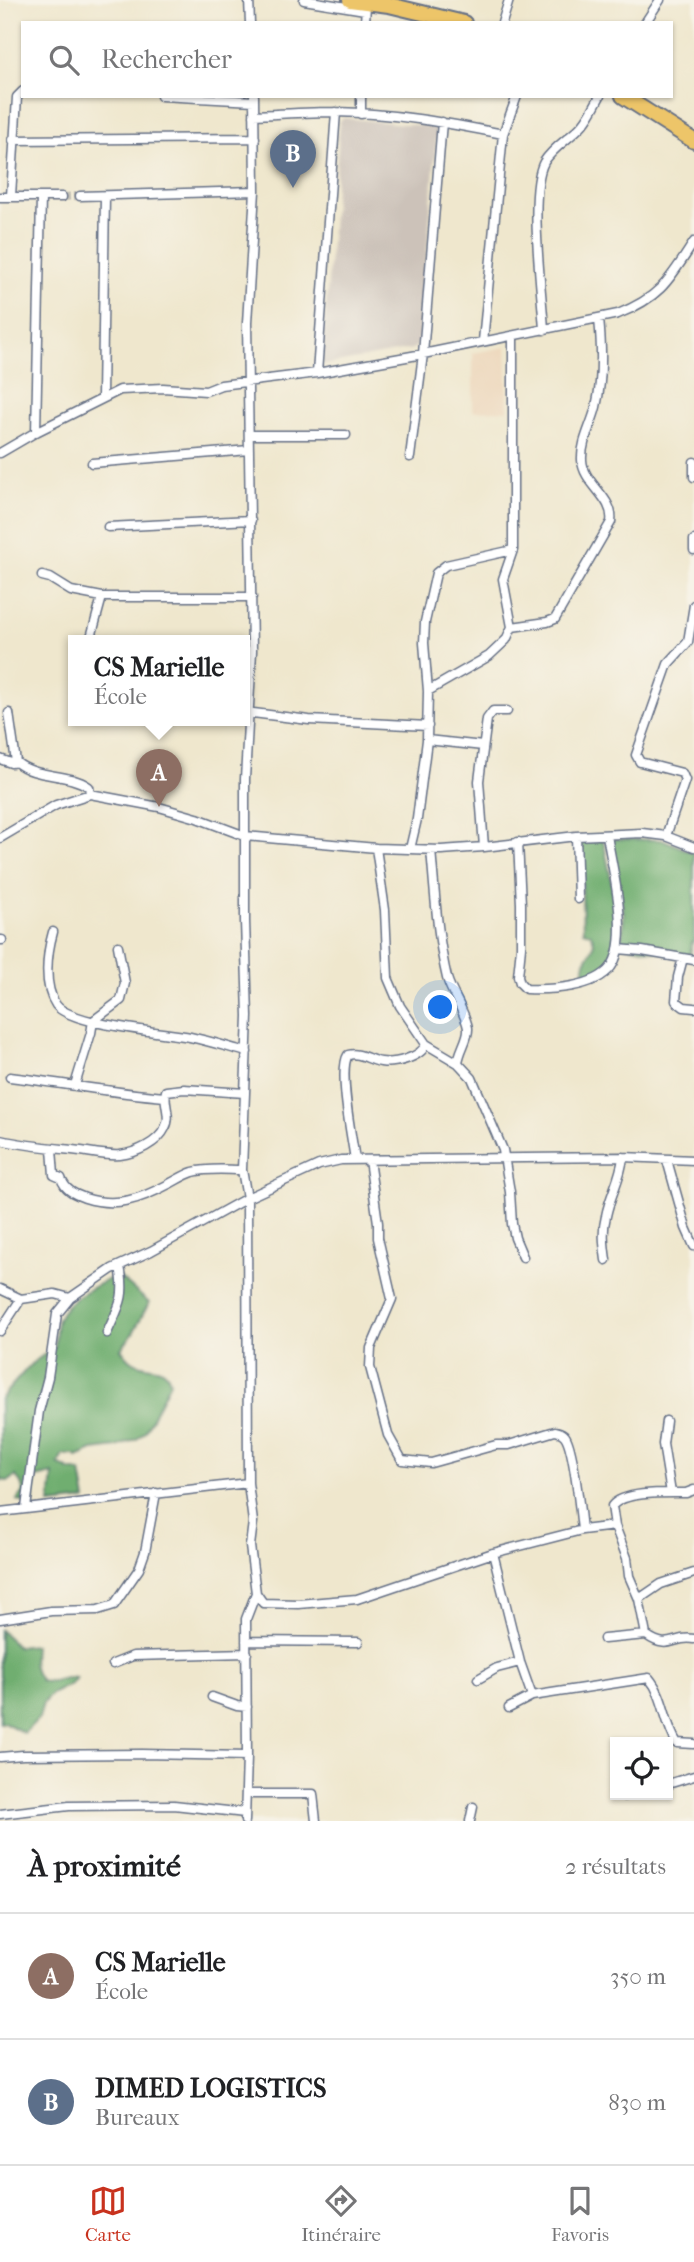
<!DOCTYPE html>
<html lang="fr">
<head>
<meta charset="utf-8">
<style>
  :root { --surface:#fff; --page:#f6f6f6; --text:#202124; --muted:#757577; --line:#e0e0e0; --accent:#c8321e }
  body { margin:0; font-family:"IM FELL French Canon",serif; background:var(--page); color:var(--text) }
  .controls { position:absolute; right:21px; bottom:21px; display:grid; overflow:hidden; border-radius:0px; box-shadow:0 2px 5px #0004 }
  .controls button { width:63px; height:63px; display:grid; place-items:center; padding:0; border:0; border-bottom:2px solid var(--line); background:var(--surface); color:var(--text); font:35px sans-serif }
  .you { position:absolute; left:441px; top:1008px; width:24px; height:24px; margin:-18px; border:5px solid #fff; border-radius:50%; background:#1a73e8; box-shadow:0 0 0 10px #1a73e833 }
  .badge { display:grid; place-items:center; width:46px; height:46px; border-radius:50%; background:var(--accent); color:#fff; font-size:23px; font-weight:700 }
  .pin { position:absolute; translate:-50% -58px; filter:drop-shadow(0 2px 4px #0008) }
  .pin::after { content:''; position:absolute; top:37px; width:24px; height:21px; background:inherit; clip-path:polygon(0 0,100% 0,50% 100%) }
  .popup { position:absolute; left:68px; top:635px; width:182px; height:91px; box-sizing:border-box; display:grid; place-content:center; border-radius:0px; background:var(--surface); filter:drop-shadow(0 2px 5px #0005); font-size:23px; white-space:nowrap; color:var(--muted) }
  .popup b { font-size:26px; color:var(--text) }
  .popup::after { content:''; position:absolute; left:50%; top:100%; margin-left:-14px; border:14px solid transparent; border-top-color:var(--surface) }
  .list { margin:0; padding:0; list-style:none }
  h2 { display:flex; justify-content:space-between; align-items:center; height:91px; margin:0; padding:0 28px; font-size:30px }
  h2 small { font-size:23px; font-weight:400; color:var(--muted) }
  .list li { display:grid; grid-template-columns:46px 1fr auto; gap:21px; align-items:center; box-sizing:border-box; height:126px; padding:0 28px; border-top:2px solid var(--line) }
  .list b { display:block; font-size:26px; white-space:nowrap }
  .list p { margin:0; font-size:23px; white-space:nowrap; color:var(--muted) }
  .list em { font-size:23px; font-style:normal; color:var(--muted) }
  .icon { flex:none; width:38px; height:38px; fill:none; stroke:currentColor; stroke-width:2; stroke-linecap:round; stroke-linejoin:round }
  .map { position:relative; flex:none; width:694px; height:1821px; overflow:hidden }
  .search { position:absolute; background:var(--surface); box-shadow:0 2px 5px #0004; left:21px; right:21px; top:21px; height:77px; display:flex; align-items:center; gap:18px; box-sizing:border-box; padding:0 24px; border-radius:0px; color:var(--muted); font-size:26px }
  .sheet { height:343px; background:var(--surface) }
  nav { display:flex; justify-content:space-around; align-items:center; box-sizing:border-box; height:98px; border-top:2px solid var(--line); background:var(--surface); font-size:19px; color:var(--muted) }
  nav a { display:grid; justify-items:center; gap:4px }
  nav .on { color:var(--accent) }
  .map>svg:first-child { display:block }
  .built { fill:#edd7bb }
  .industrial { fill:#ccc2b9 }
  .forest { fill:#70ae6f; stroke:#466e66; stroke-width:2 }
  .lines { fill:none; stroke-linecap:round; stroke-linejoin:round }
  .street-tunnel { stroke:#c5c2b7; stroke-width:8; stroke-dasharray:8 4; stroke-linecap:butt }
  .street-casing { stroke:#656f85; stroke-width:11 }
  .highway-casing { stroke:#656f85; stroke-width:18 }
  .street { stroke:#fff; stroke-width:8 }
  .highway { stroke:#edc569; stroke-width:14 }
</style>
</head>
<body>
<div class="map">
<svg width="694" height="1821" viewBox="0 0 694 1821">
  <rect width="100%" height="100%" fill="#f7f3e8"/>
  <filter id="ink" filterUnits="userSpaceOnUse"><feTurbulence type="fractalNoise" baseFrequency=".0143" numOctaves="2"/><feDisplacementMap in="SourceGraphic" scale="14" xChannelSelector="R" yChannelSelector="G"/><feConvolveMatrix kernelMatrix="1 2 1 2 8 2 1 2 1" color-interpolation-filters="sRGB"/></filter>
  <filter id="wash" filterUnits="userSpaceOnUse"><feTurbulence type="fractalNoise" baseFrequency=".00686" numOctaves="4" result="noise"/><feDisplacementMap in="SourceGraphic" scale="28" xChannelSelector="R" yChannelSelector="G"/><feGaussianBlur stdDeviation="1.57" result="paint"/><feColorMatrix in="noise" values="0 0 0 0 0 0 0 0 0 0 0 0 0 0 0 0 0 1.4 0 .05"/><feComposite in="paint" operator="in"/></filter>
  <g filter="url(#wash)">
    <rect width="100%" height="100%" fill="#efe7cd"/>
    <path class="built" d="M506,347L508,410L473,411V353Z"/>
    <path class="industrial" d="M343,118L435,127L437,131L419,345L412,349L325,365L322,362L340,121Z"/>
    <path class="forest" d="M611,839L664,840L694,853V941L692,942L690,957L621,945L624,915Z
      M581,840H603C609,870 631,953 599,972C595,974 589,976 584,978C584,972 583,964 586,960C592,949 598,945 590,933L583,931Z
      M117,1275L149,1303L133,1333L121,1349C127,1356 130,1361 138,1364C152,1369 167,1364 170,1382L145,1432L137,1439L117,1447L93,1450L77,1457L75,1455H63L58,1464L69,1470L81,1472L86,1500L50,1504L53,1474L36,1478L33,1503H25L17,1500C19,1497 21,1496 22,1494C25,1488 19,1480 16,1476L9,1481L0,1480V1399L31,1364L55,1347C56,1339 55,1327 58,1319C67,1297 98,1285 117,1275Z
      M0,1630L18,1647L34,1645C33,1659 31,1669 41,1681C56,1684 63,1675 76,1678L71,1684L51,1694L43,1703L39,1718L24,1733L4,1722L0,1723Z"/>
  </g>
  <g filter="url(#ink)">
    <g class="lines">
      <path class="street-tunnel" d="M62,197L80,196"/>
      <g class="street-casing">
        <path id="street" d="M249,0L250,23
          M304,0L365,10
          M365,23L366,5
          M502,23L509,0
          M645,23L660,0
          M161,96L254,101
          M361,114V96
          M254,115C281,114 309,112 336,112C392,113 448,123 503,134
          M13,140L255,138
          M11,196L17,97L23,91
          M80,196L255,191
          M0,197H62
          M544,330C542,292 528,191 544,162C554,146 571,138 583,124C590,116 595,105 600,96
          M483,341L503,134L517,96
          M317,373L336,112
          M102,397L105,196
          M36,432L41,197
          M249,435H346
          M0,453L36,432L120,390L163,388L206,391L221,385L317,373L423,354L618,314C661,297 670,279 694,242
          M410,457L423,354L442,122
          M694,462V477
          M92,463L249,450
          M108,527L251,520
          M694,540V550
          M42,576L50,578L71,591L102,597H252
          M512,627L547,622L555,619L611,522C615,498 583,484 582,460C581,442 592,424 596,407C603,378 602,349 599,319
          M90,641L102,597
          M428,691L489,656L506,640L512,627L503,579L513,550V336
          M245,712L309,720L428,726
          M9,713L16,762C36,779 67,772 89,787L90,794
          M427,740L483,746
          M0,759L11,763L16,762
          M576,836L578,899
          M666,836L685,780L682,773L640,762L636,755L668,664L688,642L694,605
          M0,838L56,805L90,794L159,807L197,818L245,836L376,848L441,850L484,847L576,836L642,833L666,836L694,847
          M518,842L521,904V947L518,976L520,983L526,989C550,990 595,988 611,967C631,939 612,868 607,835
          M484,847L479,781L487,719L493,711H507
          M376,848L385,910L388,978L400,1006L426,1044L458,1063
          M410,849L417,819L427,740L428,691L424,643L425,622L436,573L446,565L513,550
          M431,850C435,893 437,936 447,978C452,995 465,1011 468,1028C469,1038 459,1051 458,1063L472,1078L503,1150L510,1192L512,1224L515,1238L523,1257
          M53,932C47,953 43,986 56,1005C71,1025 163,1032 190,1037C209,1041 228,1047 247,1052
          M0,940H2
          M618,949L642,951L694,960
          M683,958L678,977L676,1001L684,1007L694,1008
          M10,1077C62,1083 113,1093 165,1097
          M75,1085L91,1033L93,1021L121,1000L125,983L118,946
          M0,1140C27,1146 54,1148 81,1151C94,1153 107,1156 120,1155C136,1153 158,1143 165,1128C172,1116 163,1104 166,1091L184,1089L245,1093
          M52,1149L54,1175L61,1178C65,1190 74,1194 85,1198C116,1208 141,1199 169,1184C177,1180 184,1175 193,1172C209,1168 226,1170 242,1170
          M355,1160C352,1138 338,1070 348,1055C361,1052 368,1060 381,1062C394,1064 421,1058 426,1044
          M369,1160L378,1223V1238L392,1299L371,1348L370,1367L388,1435L402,1460L431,1463L496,1445H509L555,1431C559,1432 562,1432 565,1436C574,1448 580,1512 582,1530
          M667,1160L686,1228L694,1246
          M606,1260C604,1245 602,1231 606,1216C610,1195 621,1178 623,1157
          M0,1289L21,1299L55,1294L70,1298
          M0,1331L21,1299
          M107,1333C120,1304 126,1298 120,1266
          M666,1421L663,1444L671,1493
          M694,1490L686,1493C667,1493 624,1491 612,1506L615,1526L627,1558L629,1576L639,1599L646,1635C670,1652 673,1635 694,1639
          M26,1508L39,1411L48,1377L57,1314L70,1298L112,1269L151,1251L247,1198L319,1165L341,1160L623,1157L694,1160
          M0,1512L248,1483
          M493,1553L520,1662L532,1696
          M256,1593L263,1603L298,1604L357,1599L493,1553L582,1530L615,1526
          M639,1599L661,1584L694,1573
          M0,1619L51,1611L98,1610L114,1605L139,1569L145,1552L156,1493
          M604,1639L646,1635
          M246,1641L358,1642
          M113,1664L133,1656L247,1653
          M478,1679L497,1668L520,1662
          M212,1697L237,1706L247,1707
          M509,1708L532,1696L649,1678C665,1697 664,1723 677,1743L694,1744
          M0,1757L23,1755L142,1754L247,1756
          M668,1784L694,1776
          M246,1794H313L316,1821
          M625,1796L628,1795
          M0,1814L69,1806L174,1805L245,1813
          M245,1821L247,1756L246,1619L256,1593L250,1546L253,1522L248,1483L247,1198L242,1170L248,1016L245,921V779L252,651L247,323L255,191L254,96
          M470,1821L473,1807"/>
      </g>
      <g class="highway-casing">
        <path id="highway" d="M350,0L389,5L464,23
          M623,96L694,141"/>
      </g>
      <use href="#street" class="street"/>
      <use href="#highway" class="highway"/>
    </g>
  </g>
</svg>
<div class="controls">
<button><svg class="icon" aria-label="locate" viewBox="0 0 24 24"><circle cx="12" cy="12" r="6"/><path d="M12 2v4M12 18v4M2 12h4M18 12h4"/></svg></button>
</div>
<div class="you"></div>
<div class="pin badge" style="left:159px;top:807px;background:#8d6e63">A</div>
<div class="popup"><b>CS Marielle</b>École</div>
<div class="pin badge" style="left:293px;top:188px;background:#5c6f8a">B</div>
<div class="search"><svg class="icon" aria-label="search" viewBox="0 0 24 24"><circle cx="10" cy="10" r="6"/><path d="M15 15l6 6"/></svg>Rechercher</div>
</div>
<section class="sheet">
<h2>À proximité<small>2 résultats</small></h2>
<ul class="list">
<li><span class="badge" style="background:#8d6e63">A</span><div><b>CS Marielle</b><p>École</p></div><em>350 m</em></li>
<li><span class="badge" style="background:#5c6f8a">B</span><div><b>DIMED LOGISTICS</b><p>Bureaux</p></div><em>830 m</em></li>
</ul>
</section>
<nav>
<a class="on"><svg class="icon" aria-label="map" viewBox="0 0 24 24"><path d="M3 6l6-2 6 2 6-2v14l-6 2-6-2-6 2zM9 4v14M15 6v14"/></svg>Carte</a>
<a><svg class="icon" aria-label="directions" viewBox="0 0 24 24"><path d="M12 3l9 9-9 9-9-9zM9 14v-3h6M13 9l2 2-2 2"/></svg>Itinéraire</a>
<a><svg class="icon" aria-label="saved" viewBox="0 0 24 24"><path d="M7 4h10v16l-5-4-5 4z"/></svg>Favoris</a>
</nav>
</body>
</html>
